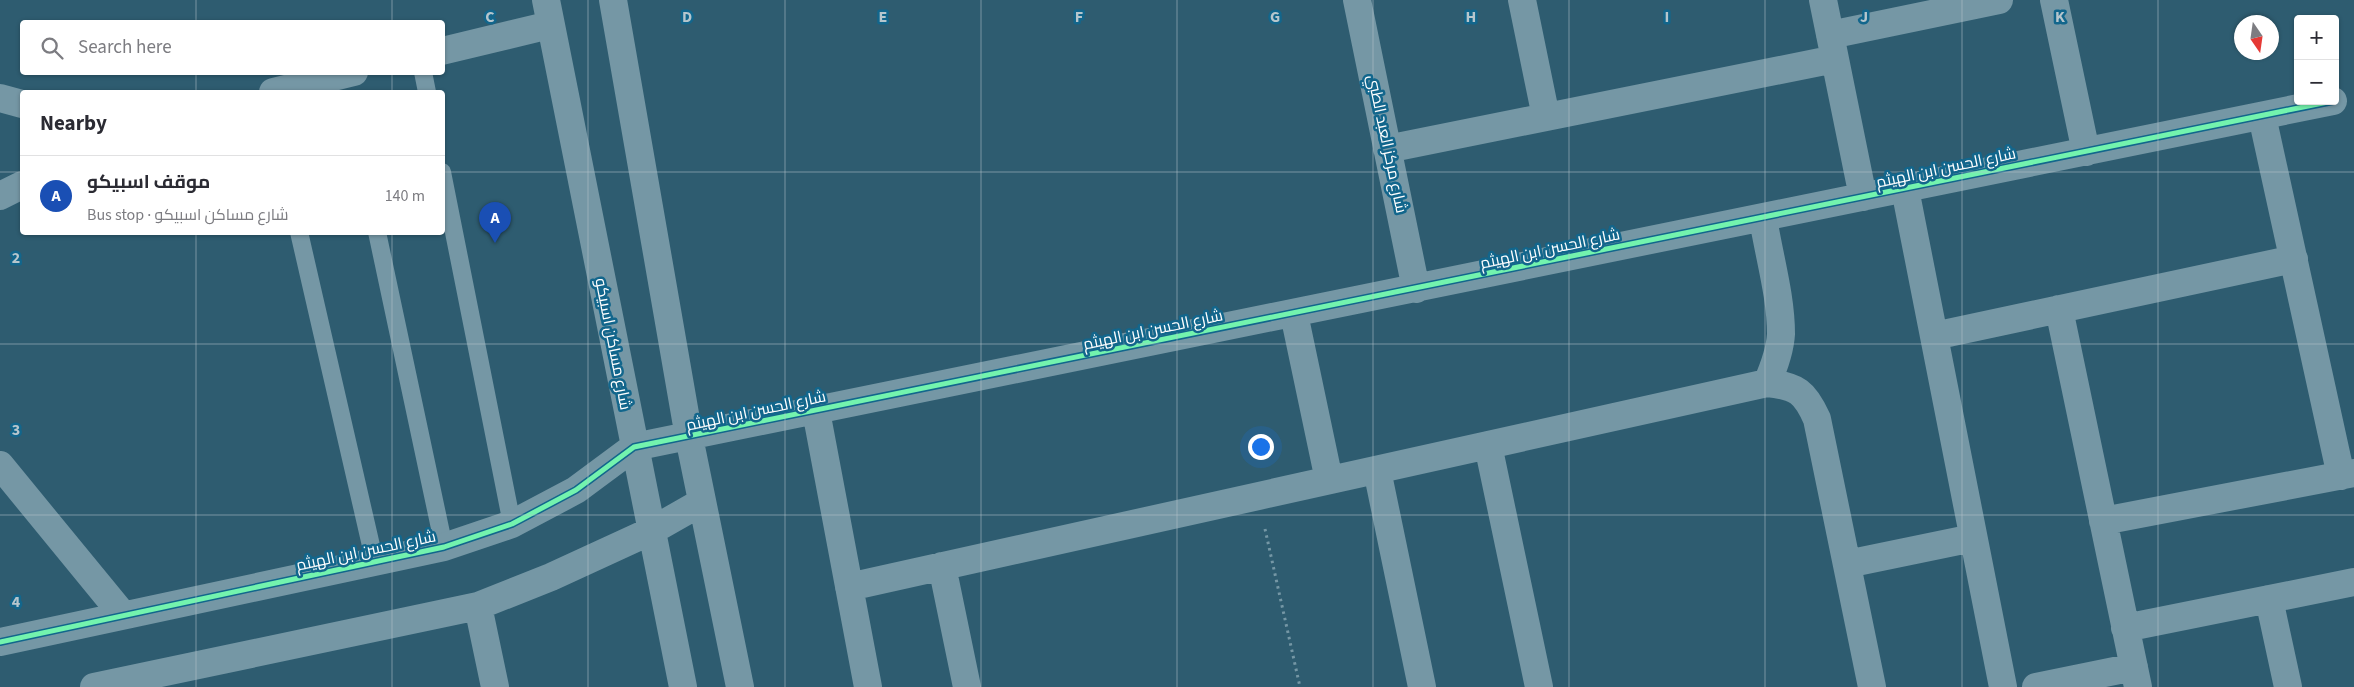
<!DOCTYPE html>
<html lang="en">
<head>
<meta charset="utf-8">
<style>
  :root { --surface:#fff; --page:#f2f2f3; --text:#2b2b33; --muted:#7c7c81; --line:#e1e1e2; --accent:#0b8043 }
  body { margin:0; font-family:"Source Sans 3",Cairo,sans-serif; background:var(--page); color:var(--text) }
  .controls { position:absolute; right:15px; top:15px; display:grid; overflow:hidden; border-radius:5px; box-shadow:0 1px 4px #0004 }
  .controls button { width:45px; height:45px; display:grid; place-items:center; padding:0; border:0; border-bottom:1px solid var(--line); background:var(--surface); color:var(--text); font:25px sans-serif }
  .compass { position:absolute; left:2234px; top:15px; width:45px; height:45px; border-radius:50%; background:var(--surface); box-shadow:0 1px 4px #0004; rotate:167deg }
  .you { position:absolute; left:1260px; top:446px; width:18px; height:18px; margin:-12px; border:4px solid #fff; border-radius:50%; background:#1a73e8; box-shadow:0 0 0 8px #1a73e833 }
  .badge { display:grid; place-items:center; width:32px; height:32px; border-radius:50%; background:var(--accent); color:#fff; font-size:16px; font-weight:700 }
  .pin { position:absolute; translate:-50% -41px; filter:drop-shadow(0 1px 2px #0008) }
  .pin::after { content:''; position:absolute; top:26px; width:18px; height:15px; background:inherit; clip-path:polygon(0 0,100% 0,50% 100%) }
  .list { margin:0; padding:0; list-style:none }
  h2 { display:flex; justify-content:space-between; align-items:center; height:65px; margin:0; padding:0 20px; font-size:21px }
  h2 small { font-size:16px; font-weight:400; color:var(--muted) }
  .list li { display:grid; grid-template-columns:32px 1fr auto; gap:15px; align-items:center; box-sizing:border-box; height:80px; padding:0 20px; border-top:1px solid var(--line) }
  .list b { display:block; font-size:19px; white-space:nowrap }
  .list p { margin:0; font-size:16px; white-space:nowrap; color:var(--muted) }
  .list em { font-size:16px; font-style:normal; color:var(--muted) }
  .icon { flex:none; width:28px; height:28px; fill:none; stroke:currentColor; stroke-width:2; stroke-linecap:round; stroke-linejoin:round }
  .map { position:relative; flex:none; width:2354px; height:687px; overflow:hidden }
  .search { position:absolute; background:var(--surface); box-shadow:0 1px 4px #0004; left:20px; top:20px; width:425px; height:55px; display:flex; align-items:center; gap:12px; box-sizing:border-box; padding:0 18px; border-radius:5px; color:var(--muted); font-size:19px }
  .panel { position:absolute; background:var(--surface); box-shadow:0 1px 4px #0004; left:20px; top:90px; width:425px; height:145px; border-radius:5px }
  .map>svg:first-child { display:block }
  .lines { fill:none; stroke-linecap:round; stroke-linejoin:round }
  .path { stroke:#7597a5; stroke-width:3; stroke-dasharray:2.5 4; stroke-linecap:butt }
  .lane { stroke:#7597a5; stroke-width:18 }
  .street { stroke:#7597a5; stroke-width:28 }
  .cycleway-casing { stroke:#12668c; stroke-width:8 }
  .cycleway { stroke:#73f3ae; stroke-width:5 }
  .grid { fill:none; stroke:#b6c6cd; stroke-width:1; stroke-opacity:0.55 }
  .labels { text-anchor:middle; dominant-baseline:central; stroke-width:5; stroke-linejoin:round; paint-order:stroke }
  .street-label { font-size:16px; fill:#fff; stroke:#12668c }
  .grid-label { font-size:16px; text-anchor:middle; font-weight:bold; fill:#b6c6cd; stroke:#12668c; stroke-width:5; stroke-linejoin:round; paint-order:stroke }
</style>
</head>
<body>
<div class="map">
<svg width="2354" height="687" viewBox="0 0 2354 687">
  <rect width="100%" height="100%" fill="#2e5c70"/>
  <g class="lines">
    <path class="path" d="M1265,529L1300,687"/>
    <path class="lane" d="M423,72L427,92
      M442,172L512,524
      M299,232L375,563
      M377,232L444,547"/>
    <path class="street" d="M546,0L683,687
      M613,0L689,437L740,687
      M1357,0L1416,289
      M1522,0L1546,117
      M1823,0L1863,197
      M2054,0L2086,152
      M1830,35L1999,0
      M442,51L550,25
      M273,92L354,72
      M0,98L22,104
      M2262,116L2341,476
      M1387,149L1835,59
      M1905,189L2003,687
      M0,196L22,185
      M1763,218C1769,256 1781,296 1781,334C1780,351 1774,367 1767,383
      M2059,309L2138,687
      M1294,314L1329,480
      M1934,336L2294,259
      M816,411L868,687
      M1488,445L1539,687
      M0,465L123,615
      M1377,470L1422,687
      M2103,521L2354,473
      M1847,564L1973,538
      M942,566L967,687
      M849,587L1767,383C1797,386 1805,392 1817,419L1872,687
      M2269,599L2288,687
      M478,606L495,687
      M2125,628L2354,582
      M0,642L444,547L512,524L576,490L634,447L2333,101
      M94,687L478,606L551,577L651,531L702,502
      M2036,687L2134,667"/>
    <g class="cycleway-casing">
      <path id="cycleway" d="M0,642L444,547L512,524L576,490L634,447L2333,101"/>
    </g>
    <use href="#cycleway" class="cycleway"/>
  </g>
  <path class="grid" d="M196,0V22M392,0V22M588,0V687M785,0V687M981,0V687M1177,0V687M1373,0V687M1569,0V687M1765,0V687M1962,0V687M2158,0V687M196,72V92M392,72V92M0,172H22M442,172H2354M196,232V687M392,232V687M0,344H2354M0,515H2354"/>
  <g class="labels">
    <g class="street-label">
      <text transform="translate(1387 144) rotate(78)">شارع مركز العبد الطبي</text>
      <text transform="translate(1946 168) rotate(-12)">شارع الحسن ابن الهيثم</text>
      <text transform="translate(1550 249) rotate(-12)">شارع الحسن ابن الهيثم</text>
      <text transform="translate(1153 330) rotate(-12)">شارع الحسن ابن الهيثم</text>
      <text transform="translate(613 344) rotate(79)">شارع مساكن اسبيكو</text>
      <text transform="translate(756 411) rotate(-12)">شارع الحسن ابن الهيثم</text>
      <text transform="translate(366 551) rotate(-12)">شارع الحسن ابن الهيثم</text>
    </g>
  </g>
  <g class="grid-label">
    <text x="490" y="22">C</text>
    <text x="687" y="22">D</text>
    <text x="883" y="22">E</text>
    <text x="1079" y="22">F</text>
    <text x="1275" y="22">G</text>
    <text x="1471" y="22">H</text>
    <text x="1667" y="22">I</text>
    <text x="1864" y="22">J</text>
    <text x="2060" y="22">K</text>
    <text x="16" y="263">2</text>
    <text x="16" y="435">3</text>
    <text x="16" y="607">4</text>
  </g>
</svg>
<div class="controls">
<button>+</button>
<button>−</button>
</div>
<svg class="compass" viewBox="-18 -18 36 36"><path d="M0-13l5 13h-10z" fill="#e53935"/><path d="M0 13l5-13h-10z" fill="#7c7c81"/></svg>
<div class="you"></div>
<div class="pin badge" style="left:495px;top:243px;background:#1a4fb4">A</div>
<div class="search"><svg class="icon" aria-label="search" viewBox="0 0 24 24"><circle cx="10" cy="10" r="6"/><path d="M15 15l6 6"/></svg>Search here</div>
<section class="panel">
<h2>Nearby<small></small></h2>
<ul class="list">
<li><span class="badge" style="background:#1a4fb4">A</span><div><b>موقف اسبيكو</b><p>Bus stop · شارع مساكن اسبيكو</p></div><em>140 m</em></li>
</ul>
</section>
</div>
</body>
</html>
